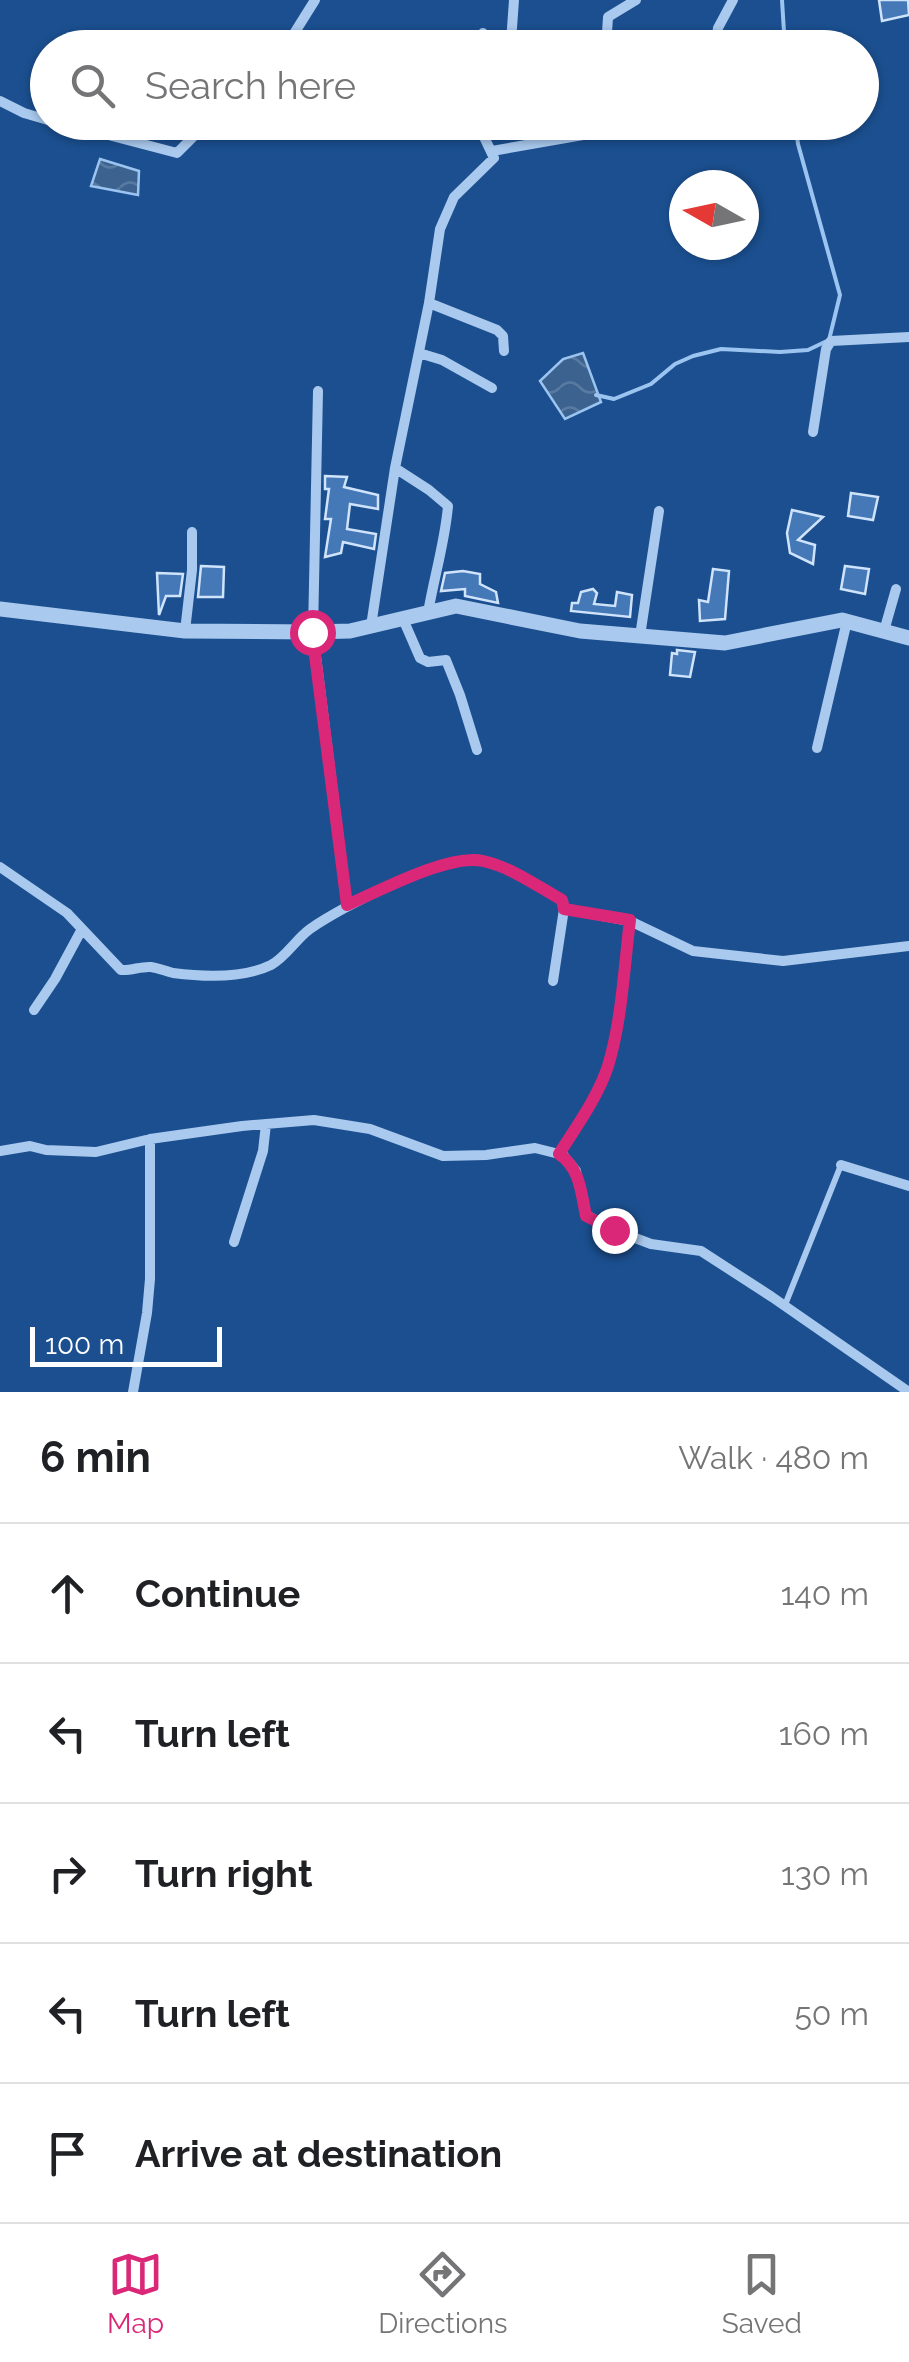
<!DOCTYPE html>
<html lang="en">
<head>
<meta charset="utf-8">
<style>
  :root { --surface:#fff; --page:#f2f2f2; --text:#202124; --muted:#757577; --line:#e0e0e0; --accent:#db2777 }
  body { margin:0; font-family:Raleway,sans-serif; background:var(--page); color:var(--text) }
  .compass { position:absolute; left:669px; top:170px; width:90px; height:90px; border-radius:50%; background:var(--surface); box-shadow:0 2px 8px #0004; rotate:279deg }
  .scale { position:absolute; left:30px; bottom:25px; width:192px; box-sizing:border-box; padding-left:10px; border:5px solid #fff; border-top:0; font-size:28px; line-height:35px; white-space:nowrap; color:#fff; -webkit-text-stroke:8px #1b4f8f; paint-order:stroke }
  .stop { position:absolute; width:30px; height:30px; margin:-22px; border:8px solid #db2777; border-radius:50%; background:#fff }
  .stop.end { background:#db2777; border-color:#fff; box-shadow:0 2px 10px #0008 }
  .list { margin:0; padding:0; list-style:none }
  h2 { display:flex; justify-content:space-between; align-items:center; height:130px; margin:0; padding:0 40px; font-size:42px }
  h2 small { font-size:32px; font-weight:400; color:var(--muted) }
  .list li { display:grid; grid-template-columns:65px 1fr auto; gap:30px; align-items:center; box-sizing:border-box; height:140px; padding:0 40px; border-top:2px solid var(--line) }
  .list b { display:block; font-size:38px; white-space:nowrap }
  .list em { font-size:32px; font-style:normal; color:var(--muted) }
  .icon { flex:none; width:55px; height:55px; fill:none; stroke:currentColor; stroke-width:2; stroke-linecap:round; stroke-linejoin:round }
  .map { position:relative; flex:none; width:909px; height:1392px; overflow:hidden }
  .search { position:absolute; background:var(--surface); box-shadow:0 2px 8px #0004; left:30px; right:30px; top:30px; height:110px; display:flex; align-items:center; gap:25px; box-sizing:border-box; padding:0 35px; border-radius:55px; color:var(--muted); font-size:38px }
  .sheet { height:830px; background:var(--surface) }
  nav { display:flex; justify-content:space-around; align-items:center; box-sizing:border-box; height:140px; border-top:2px solid var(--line); background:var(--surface); font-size:28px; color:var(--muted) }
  nav a { display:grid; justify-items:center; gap:5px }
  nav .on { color:var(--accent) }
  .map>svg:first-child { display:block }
  .water { fill:url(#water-waves); stroke:#9cc4f0; stroke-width:2.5 }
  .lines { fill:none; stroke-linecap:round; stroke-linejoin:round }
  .stream { stroke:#9cc4f0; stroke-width:4 }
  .building { fill:#4478b7; stroke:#cfe3fa; stroke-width:2.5 }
  .service { stroke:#a9c9ee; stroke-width:6 }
  .minor { stroke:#a9c9ee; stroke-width:10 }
  .tertiary { stroke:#a9c9ee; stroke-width:15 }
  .route { stroke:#db2777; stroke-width:12 }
</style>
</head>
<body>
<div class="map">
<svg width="909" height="1392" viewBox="0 0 909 1392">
  <defs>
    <pattern id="water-waves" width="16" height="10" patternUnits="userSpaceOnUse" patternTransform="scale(2.5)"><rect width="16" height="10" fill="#3c6290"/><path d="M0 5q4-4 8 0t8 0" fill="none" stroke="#597aa1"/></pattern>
  </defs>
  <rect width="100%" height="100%" fill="#1b4f8f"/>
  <path class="water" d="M100,159L139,171L138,195L91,186Z
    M583,353L601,402L565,419L540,381L563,359Z"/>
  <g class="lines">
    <path class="stream" d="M782,0L785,48
      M596,395L614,399L651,384L675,364L693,356L721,349L780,352L808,350L829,340L840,295L798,144L795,122"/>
  </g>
  <path class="building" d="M879,0H908L909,15L882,21Z
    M325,476L347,477L344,487L378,495V509L350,504L347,529L376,534L374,549L343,542L341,553L325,557L331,519H325L329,489H325Z
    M851,493L878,497L873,520L848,516Z
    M792,510L823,517L798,540L815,545L813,564L790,553L787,533Z
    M201,566L224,567L223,597H198Z
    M845,566L869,569L865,594L841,589Z
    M713,569L729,571L725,619L700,621L699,600L708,602Z
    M463,571L480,574V584L496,592L498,603L465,596V589L441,591L445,573Z
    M157,573L183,574L180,596H166L159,615Z
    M593,589L597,593L594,604L615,606L617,592L632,595L630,617L571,611L572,603H578L581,592Z
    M677,650L695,652L690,677L670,675L672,653L677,654Z"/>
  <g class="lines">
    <path class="service" d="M785,1305L841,1165"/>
    <path class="minor" d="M511,42L514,0
      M285,48L315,0
      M476,48L483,33
      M606,48L608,17L636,0
      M715,48L718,28L733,0
      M0,101L24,113L48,120
      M59,122L177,153L208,122
      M492,151L657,122
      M429,303L497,330L503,336L504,351
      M419,353L442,360L492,388
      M318,391L313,632L347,905
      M813,432L826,349L831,341L909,337
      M428,613C434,577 445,542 448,506L429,490L395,468L429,303L440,229L454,197L494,158L477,122
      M403,619L420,658L428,662L446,660L460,695L477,750
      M371,626L395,468
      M185,631L192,570V532
      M884,631L896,589
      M640,636L659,511
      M817,748L847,621
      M0,867L67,913L121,970C131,971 141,966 151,967C158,968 165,971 173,973C204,977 242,979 271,965C286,957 296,939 310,929C343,906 440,856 479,860C503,863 540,887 562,900L564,909L553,981
      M564,909L630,921L693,951L783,961L909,946
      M34,1010L55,979L82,929
      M0,1151L30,1146L46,1150L96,1152L150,1139L242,1126L314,1120L370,1129L443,1156L486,1155L535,1148L563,1155L576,1171L586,1215L614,1230L651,1244L701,1251L772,1297L909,1392
      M559,1154C576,1127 598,1097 608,1066C622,1020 624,968 630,921
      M841,1165L909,1186
      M234,1242L263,1151L266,1124
      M133,1392L147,1313L150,1279V1139"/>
    <path class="tertiary" d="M0,609L185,631L313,632L350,631L456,606L580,631L725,643L842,620L909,638"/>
  </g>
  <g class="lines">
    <path class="route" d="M312,632L347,905C379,891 450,853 483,861C511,867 537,886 562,900L564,909L630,920C624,968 622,1020 608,1066C598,1097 576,1127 559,1154C580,1168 581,1192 586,1216L614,1230"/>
  </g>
</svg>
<svg class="compass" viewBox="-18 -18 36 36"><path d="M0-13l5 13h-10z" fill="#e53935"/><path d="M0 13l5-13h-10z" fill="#757577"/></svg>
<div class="scale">100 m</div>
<div class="stop" style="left:312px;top:632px"></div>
<div class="stop end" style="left:614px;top:1230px"></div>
<div class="search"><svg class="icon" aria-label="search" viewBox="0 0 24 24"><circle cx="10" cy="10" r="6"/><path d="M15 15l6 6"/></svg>Search here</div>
</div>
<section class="sheet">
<h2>6 min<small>Walk · 480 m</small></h2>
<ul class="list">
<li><svg class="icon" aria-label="ahead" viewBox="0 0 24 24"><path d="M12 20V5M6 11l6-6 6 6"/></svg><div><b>Continue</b></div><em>140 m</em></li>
<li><svg class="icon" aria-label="left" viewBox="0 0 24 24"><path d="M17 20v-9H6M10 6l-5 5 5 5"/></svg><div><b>Turn left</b></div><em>160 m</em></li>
<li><svg class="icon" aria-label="right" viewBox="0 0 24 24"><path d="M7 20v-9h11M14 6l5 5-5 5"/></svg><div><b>Turn right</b></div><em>130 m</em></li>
<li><svg class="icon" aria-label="left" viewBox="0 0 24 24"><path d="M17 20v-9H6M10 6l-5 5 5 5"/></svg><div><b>Turn left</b></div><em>50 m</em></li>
<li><svg class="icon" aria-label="arrive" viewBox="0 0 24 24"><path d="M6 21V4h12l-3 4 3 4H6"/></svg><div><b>Arrive at destination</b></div></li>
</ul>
</section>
<nav>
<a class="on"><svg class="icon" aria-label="map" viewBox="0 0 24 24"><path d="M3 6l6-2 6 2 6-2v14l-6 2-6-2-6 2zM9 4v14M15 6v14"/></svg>Map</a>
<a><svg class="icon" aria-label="directions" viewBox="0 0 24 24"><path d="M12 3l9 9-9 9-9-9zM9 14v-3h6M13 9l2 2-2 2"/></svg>Directions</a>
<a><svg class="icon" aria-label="saved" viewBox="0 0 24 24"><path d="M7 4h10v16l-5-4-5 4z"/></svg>Saved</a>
</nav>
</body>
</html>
